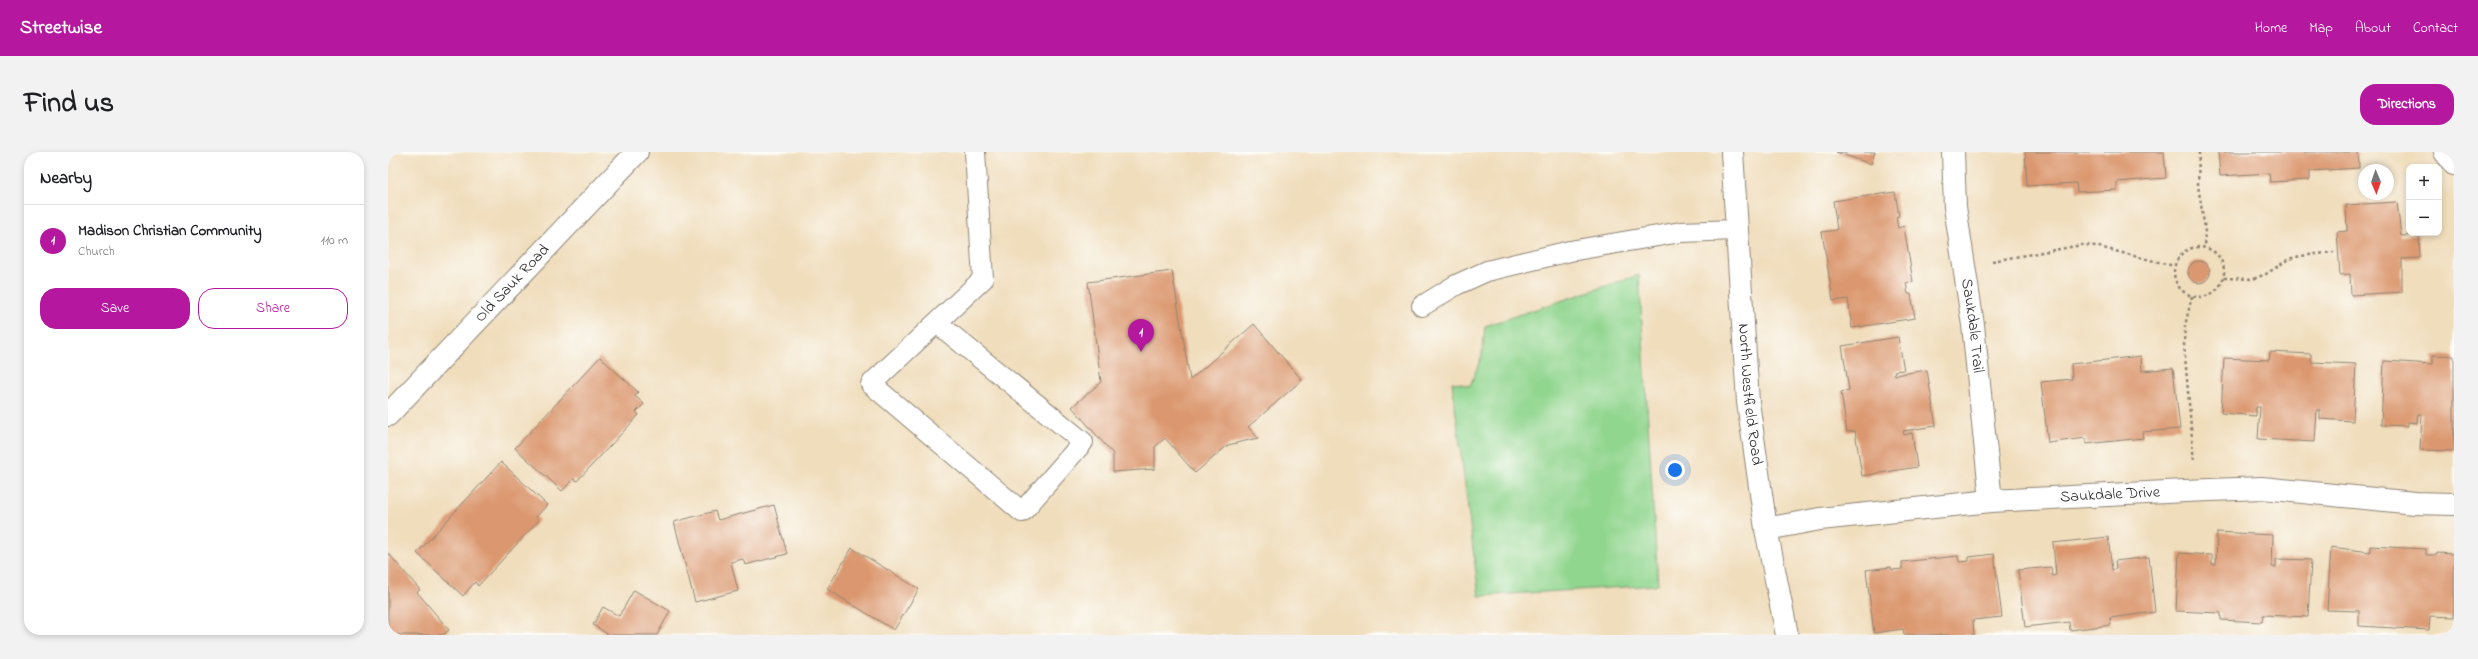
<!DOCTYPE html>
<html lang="en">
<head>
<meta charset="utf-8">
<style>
  :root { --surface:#fff; --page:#f2f2f2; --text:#202124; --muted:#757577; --line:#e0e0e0; --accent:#b5179e }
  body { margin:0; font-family:"Indie Flower",sans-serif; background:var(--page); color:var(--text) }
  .controls { position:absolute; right:12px; top:12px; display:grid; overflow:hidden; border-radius:8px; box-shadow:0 2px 6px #0003 }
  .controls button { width:36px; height:36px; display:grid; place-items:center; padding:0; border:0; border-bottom:1px solid var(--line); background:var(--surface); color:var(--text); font:20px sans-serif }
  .compass { position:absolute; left:1970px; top:12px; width:36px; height:36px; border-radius:50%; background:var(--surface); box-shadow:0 2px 6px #0003; rotate:178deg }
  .you { position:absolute; left:1287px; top:318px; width:14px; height:14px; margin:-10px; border:3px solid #fff; border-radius:50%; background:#1a73e8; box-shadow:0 0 0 6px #1a73e833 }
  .badge { display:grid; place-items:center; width:26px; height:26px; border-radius:50%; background:var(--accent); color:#fff; font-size:13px; font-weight:700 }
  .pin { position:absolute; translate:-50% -33px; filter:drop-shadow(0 1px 2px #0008) }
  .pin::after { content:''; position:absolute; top:21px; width:14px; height:12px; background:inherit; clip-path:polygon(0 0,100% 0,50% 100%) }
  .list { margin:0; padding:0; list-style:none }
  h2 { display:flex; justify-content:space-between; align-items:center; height:52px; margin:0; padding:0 16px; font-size:17px }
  h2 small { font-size:13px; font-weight:400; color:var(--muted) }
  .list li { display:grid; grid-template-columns:26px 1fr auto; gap:12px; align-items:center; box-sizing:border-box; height:72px; padding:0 16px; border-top:1px solid var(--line) }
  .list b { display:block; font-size:15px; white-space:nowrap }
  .list p { margin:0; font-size:13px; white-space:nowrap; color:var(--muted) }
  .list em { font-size:13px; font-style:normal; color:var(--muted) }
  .actions { display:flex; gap:8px; padding:12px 16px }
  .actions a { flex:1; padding:9px 0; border:1px solid var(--accent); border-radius:16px; text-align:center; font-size:14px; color:var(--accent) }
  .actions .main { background:var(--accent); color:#fff }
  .map { position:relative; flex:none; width:2066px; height:483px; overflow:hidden; border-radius:16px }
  header { display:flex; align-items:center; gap:24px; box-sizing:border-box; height:56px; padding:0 20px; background:var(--accent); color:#fff }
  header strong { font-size:19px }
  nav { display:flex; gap:22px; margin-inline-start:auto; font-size:14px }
  .intro { display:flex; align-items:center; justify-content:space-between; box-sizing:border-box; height:96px; padding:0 24px }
  h1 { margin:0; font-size:28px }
  .button { padding:10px 18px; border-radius:16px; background:var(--accent); color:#fff; font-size:14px; font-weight:700 }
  main { display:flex; gap:24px; padding:0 24px }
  aside { flex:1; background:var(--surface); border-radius:16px; box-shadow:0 2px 6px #0003 }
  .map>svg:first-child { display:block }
  .green { fill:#91d68f; stroke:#5e805d }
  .building { fill:#db9870 }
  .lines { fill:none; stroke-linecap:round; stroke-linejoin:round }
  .service-casing { stroke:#8e8474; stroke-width:22 }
  .minor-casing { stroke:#8e8474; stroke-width:24 }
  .tertiary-casing { stroke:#8e8474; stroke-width:24 }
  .path { stroke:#8e8474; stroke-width:2.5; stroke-dasharray:3 3; stroke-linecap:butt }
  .service { stroke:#fff; stroke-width:20 }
  .minor { stroke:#fff; stroke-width:22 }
  .tertiary { stroke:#fff; stroke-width:22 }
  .labels { text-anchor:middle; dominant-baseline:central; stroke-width:3.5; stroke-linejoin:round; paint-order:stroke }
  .street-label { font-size:16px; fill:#2b2b2b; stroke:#fdfcf7 }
</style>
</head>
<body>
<header>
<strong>Streetwise</strong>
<nav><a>Home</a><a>Map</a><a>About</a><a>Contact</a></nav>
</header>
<div class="intro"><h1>Find us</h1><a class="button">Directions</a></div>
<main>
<aside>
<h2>Nearby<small></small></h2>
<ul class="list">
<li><span class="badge">1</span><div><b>Madison Christian Community</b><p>Church</p></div><em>110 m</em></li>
</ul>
<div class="actions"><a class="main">Save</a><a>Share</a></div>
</aside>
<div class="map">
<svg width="2066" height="483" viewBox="0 0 2066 483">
  <rect width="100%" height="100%" fill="#fdfcf7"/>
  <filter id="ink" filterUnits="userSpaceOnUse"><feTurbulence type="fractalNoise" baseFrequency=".025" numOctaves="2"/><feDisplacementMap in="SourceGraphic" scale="8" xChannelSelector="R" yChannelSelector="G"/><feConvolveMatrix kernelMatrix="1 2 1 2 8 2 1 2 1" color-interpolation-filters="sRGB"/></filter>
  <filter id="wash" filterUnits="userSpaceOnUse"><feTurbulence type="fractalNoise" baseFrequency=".012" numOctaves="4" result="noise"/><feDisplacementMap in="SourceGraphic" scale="16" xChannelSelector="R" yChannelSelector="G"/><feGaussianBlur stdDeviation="0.9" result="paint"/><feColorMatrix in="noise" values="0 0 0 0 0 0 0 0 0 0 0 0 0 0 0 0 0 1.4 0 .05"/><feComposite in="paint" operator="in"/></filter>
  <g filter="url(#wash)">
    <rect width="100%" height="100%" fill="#f0ddbc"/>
    <path class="green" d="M1251,123L1270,433L1091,444L1064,230L1082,234L1094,203L1097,174Z"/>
    <g id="blocks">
      <path class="building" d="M1448,0H1487L1483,12Z
        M1637,0H1776L1778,26L1729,30V38L1689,40L1688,31L1639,34Z
        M1830,0H1970L1971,16L1922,19V28L1882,30L1881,21L1832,24Z
        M1507,40L1511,64L1508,65L1510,76L1516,74L1525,130L1518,131L1520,142H1523L1527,166L1464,176L1460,147L1445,149L1434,80L1449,78L1445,49Z
        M2009,50L2013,84L2031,83L2032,106L2014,107V140L1963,143L1962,122L1952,123L1949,80L1959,79L1958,53Z
        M1800 120a11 11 0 1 1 22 0a11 11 0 1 1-22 0Z
        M784,119L802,228L866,172L914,228L860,275L870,286L840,293L807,321L777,286L767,295V317L725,320V302L684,255L713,230L700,130Z
        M1510,185L1516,218L1506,219L1507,223L1539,218L1548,274L1515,279L1516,283L1524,281L1529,315L1474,324L1467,279L1459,280L1453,240L1461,238L1454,194Z
        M1882,200L1923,202V210L1968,212L1965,269L1932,267V258H1929L1927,290L1870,287L1872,255H1868V264L1833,261L1836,206L1881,208Z
        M2045,203L2066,204V299L2032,298L2034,262H2030L2029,271L2020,270V274L1993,273L1996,209L2045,212Z
        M1753,204L1754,219L1785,216L1792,277L1754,280L1755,286L1698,292V286L1660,291L1653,230L1684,227L1683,212Z
        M212,205L250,240L247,244L256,252L248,260L251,263L189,329L186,327L174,339L127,296Z
        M113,310L159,353L148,365L151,368L90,434L87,430L75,444L29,401Z
        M386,353L399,402L357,413L355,407L343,410L350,439L307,450L286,370L327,359L330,368Z
        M1829,380L1885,383L1884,415H1888V407L1923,408L1920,465L1875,463L1874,470L1833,468V461L1788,459L1791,401L1824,403V412H1828Z
        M1720,385L1724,418L1728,417L1727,409L1761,405L1767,460L1722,466L1723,473L1682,478L1681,470L1637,475L1630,418L1663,415L1664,424L1668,423L1665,391Z
        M1982,394L2038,397V403H2049V401L2066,402V465L2042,464L2041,478L1971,474V459L1939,458L1943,395L1982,400Z
        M464,396L531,437L506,478L439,437Z
        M0,401L32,438L29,440L61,478L55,483H0Z
        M1606,402L1614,465L1585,468L1586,483H1516L1515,477L1486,481L1478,418L1503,415L1504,418L1514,417V410L1570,404L1571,410L1581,409V405Z
        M246,438L282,459L269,483H221L205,473L215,455L231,464Z"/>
    </g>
  </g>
  <g filter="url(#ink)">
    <use href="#blocks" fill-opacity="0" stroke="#8e8474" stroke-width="1"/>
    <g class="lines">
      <g class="service-casing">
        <path id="service" d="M1034,154L1068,133L1099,119L1182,99L1293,80L1348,78
          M549,171L695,290L634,360L483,232L595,127L587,0"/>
      </g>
      <g class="minor-casing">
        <g id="minor">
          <path id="s1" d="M1344,0L1360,250L1378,377L1399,483"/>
          <path id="s2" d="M1565,0L1567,55L1585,173L1603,349"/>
          <path d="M2057,0L2066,12"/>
          <path id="s3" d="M1378,377L1432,367L1603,349L1797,339L1874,336L2027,351L2066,352"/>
        </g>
      </g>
      <g class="tertiary-casing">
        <g id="tertiary">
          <path id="s4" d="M0,263L249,0"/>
        </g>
      </g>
      <path class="path" d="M1811,0L1810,34L1817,77L1816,95
        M1786 120a25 25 0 1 1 50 0a25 25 0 1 1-50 0Z
        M1604,109L1694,93L1707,94L1786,114
        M1836,126L1865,127L1878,122L1901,107L1912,104L1946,100
        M1804,144L1797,174L1796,192L1806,310"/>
      <use href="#service" class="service"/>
      <use href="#minor" class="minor"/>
      <use href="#tertiary" class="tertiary"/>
    </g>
  </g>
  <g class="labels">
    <g class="street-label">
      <text stroke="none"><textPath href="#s4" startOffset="181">Old Sauk Road</textPath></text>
      <text stroke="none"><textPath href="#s2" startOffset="175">Saukdale Trail</textPath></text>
      <text stroke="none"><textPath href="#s1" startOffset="243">North Westfield Road</textPath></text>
      <text stroke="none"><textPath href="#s3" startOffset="346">Saukdale Drive</textPath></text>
    </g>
  </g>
</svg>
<div class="controls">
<button>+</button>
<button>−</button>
</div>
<svg class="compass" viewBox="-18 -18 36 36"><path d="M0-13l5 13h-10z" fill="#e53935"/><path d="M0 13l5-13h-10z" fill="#757577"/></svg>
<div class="you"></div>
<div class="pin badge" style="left:753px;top:200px">1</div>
</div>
</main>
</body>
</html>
